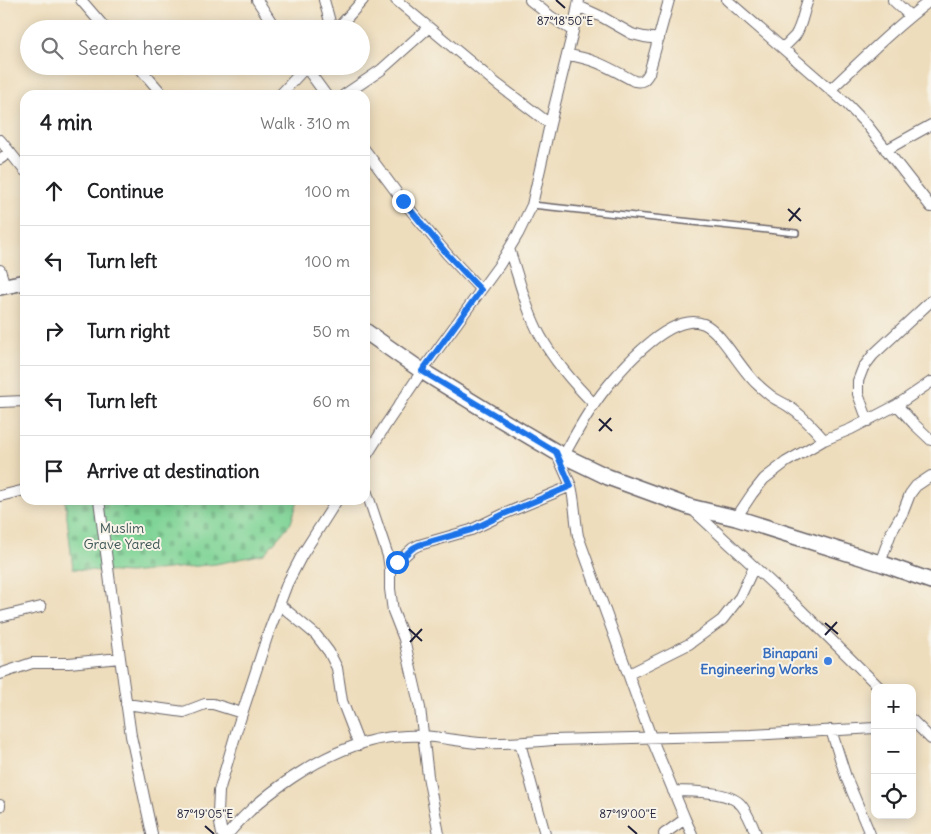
<!DOCTYPE html>
<html lang="en">
<head>
<meta charset="utf-8">
<style>
  :root { --surface:#fff; --page:#f2f2f2; --text:#202124; --muted:#757577; --line:#e0e0e0 }
  body { margin:0; font-family:Delius,sans-serif; background:var(--page); color:var(--text) }
  .controls { position:absolute; right:15px; bottom:15px; display:grid; overflow:hidden; border-radius:10px; box-shadow:0 2px 12px #0003 }
  .controls button { width:45px; height:45px; display:grid; place-items:center; padding:0; border:0; border-bottom:1px solid var(--line); background:var(--surface); color:var(--text); font:25px sans-serif }
  .stop { position:absolute; width:15px; height:15px; margin:-11px; border:4px solid #1a73e8; border-radius:50%; background:#fff }
  .stop.end { background:#1a73e8; border-color:#fff; box-shadow:0 1px 5px #0008 }
  .list { margin:0; padding:0; list-style:none }
  h2 { display:flex; justify-content:space-between; align-items:center; height:65px; margin:0; padding:0 20px; font-size:21px }
  h2 small { font-size:16px; font-weight:400; color:var(--muted) }
  .list li { display:grid; grid-template-columns:32px 1fr auto; gap:15px; align-items:center; box-sizing:border-box; height:70px; padding:0 20px; border-top:1px solid var(--line) }
  .list b { display:block; font-size:19px; white-space:nowrap }
  .list em { font-size:16px; font-style:normal; color:var(--muted) }
  .icon { flex:none; width:28px; height:28px; fill:none; stroke:currentColor; stroke-width:2; stroke-linecap:round; stroke-linejoin:round }
  .map { position:relative; flex:none; width:931px; height:834px; overflow:hidden }
  .search { position:absolute; background:var(--surface); box-shadow:0 2px 12px #0003; left:20px; top:20px; width:350px; height:55px; display:flex; align-items:center; gap:12px; box-sizing:border-box; padding:0 18px; border-radius:28px; color:var(--muted); font-size:19px }
  .panel { position:absolute; background:var(--surface); box-shadow:0 2px 12px #0003; left:20px; top:90px; width:350px; height:415px; border-radius:15px }
  .map>svg:first-child { display:block }
  .cemetery { fill:url(#cemetery-stones); stroke:#517b69 }
  .lines { fill:none; stroke-linecap:round; stroke-linejoin:round }
  .lane-casing { stroke:#696368; stroke-width:8 }
  .street-casing { stroke:#696368; stroke-width:12 }
  .secondary-casing { stroke:#696368; stroke-width:18 }
  .lane { stroke:#fff; stroke-width:5 }
  .street { stroke:#fff; stroke-width:10 }
  .secondary { stroke:#fff; stroke-width:15 }
  .route { stroke:#1a73e8; stroke-width:6 }
  .ticks { fill:none; stroke:#22223b; stroke-width:2 }
  .shop-dot { fill:#3f7fe0; stroke:#f7f3e8; stroke-width:2 }
  .labels { text-anchor:middle; dominant-baseline:central; stroke-width:4; stroke-linejoin:round; paint-order:stroke }
  .park-label { font-size:14px; fill:#3e5757; stroke:#f7f3e8 }
  .shop-label { font-size:14px; font-weight:bold; fill:#366cbe; stroke:#f7f3e8; text-anchor:end }
  .ticks-label { font-size:12px; text-anchor:middle; fill:#22223b; stroke:#f7f3e8; stroke-width:4; stroke-linejoin:round; paint-order:stroke }
</style>
</head>
<body>
<div class="map">
<svg width="931" height="834" viewBox="0 0 931 834">
  <defs>
    <pattern id="cemetery-stones" width="16" height="16" patternUnits="userSpaceOnUse" patternTransform="scale(1.25)"><rect width="16" height="16" fill="#80d497"/><path d="M2 7V4a2 2 0 0 1 4 0v3zM10 15v-3a2 2 0 0 1 4 0v3z" fill="#6eb683"/></pattern>
  </defs>
  <rect width="100%" height="100%" fill="#f7f3e8"/>
  <filter id="ink" filterUnits="userSpaceOnUse"><feTurbulence type="fractalNoise" baseFrequency=".02" numOctaves="2"/><feDisplacementMap in="SourceGraphic" scale="10" xChannelSelector="R" yChannelSelector="G"/><feConvolveMatrix kernelMatrix="1 2 1 2 8 2 1 2 1" color-interpolation-filters="sRGB"/></filter>
  <filter id="wash" filterUnits="userSpaceOnUse"><feTurbulence type="fractalNoise" baseFrequency=".0096" numOctaves="4" result="noise"/><feDisplacementMap in="SourceGraphic" scale="20" xChannelSelector="R" yChannelSelector="G"/><feGaussianBlur stdDeviation="1.12" result="paint"/><feColorMatrix in="noise" values="0 0 0 0 0 0 0 0 0 0 0 0 0 0 0 0 0 1.4 0 .05"/><feComposite in="paint" operator="in"/></filter>
  <g filter="url(#wash)">
    <rect width="100%" height="100%" fill="#eeddbc"/>
    <path class="cemetery" d="M65,500H298L291,523L264,554L216,564L129,573L73,569Z"/>
  </g>
  <g filter="url(#ink)">
    <g class="lines">
      <g class="lane-casing">
        <path id="lane" d="M532,205L796,233"/>
      </g>
      <g class="street-casing">
        <path id="street" d="M81,0L106,29
          M257,0L276,29
          M324,0L332,29
          M396,0L497,84L550,124
          M530,0L550,16L573,31
          M727,0L848,105L867,125L931,207
          M893,0L910,16
          M578,6L602,17L632,34L644,37L659,39
          M337,29L363,0
          M783,48C787,44 791,40 795,36C802,26 803,12 808,0
          M567,55C594,58 611,69 634,81C642,83 645,80 649,73L669,0
          M138,66L163,95
          M305,66L326,95
          M830,90C863,59 895,27 931,0
          M280,95L307,66
          M344,95L381,70L428,28
          M0,140L25,171
          M365,150L403,201L447,254L481,290
          M886,150L931,125
          M0,159L10,152
          M509,249C519,278 526,310 541,337C555,362 574,384 594,404
          M0,270L5,286
          M0,402L25,401
          M897,405L914,424L931,440
          M868,421L858,394V381L863,368L873,355L931,301
          M564,455C573,439 582,422 593,406C610,380 669,309 704,324C722,332 740,369 757,384C761,388 766,392 771,396C776,400 782,402 788,406C802,415 813,427 824,440
          M365,458L387,423L422,371L500,264L518,234L532,205L550,124L573,31L579,0
          M571,486C575,502 575,519 578,536L651,737L685,819L692,834
          M365,487L388,556L390,569V589L393,611L404,639L420,708L428,776L439,834
          M0,496L25,490
          M99,500L120,658L131,736L152,834
          M692,509L802,611L880,688
          M736,518L752,494L764,479L786,462L824,440L851,429L897,405L931,382
          M880,563L891,533L903,512L910,494L916,486L931,476
          M390,569L413,548L419,545L471,530L504,514L571,486L556,452
          M279,604L316,635L329,652L337,668L342,701L359,745
          M0,617L41,607
          M0,674L32,663H69L120,658
          M629,674L689,644L722,620L740,597L754,567
          M126,704L184,712L205,704H213L242,713
          M912,720L931,739
          M831,730L846,777L870,834
          M520,743L545,834
          M673,791C691,792 730,790 742,806C748,814 752,824 756,834
          M0,805V806
          M222,834L218,813L219,791L238,726L268,634L287,584L302,555L337,500
          M228,834C261,794 320,754 370,741C384,737 409,735 423,736C442,737 461,742 480,743C504,744 529,742 553,740L751,735L875,728
          M664,834L685,819"/>
      </g>
      <g class="secondary-casing">
        <path id="secondary" d="M0,287L25,282
          M365,331L422,371L495,416L556,452L608,477L690,507L736,518L883,564L931,581"/>
      </g>
      <use href="#lane" class="lane"/>
      <use href="#street" class="street"/>
      <use href="#secondary" class="secondary"/>
    </g>
  </g>
  <g class="lines" filter="url(#ink)">
    <path class="route" d="M397,562L413,548L419,545L471,530L504,514L571,486L556,452L422,371L481,290L447,254L403,201"/>
  </g>
  <path class="ticks" d="M556,0L565,8M788,209L801,221M789,221L800,208M599,419L612,431M599,431L611,418M825,623L838,634M409,629L422,641M825,635L837,622M410,642L422,629M205,826L214,834M628,826L637,834"/>
  <circle class="shop-dot" cx="828" cy="661" r="5"/>
  <g class="labels">
    <g class="park-label">
      <text x="122" y="528">Muslim<tspan x="122" dy="16">Grave Yared</tspan></text>
    </g>
    <g class="shop-label">
      <text x="818" y="653">Binapani<tspan x="818" dy="16">Engineering Works</tspan></text>
    </g>
  </g>
  <g class="ticks-label">
    <text x="565" y="25">87°18'50"E</text>
    <text x="205" y="818">87°19'05"E</text>
    <text x="628" y="818">87°19'00"E</text>
  </g>
</svg>
<div class="controls">
<button>+</button>
<button>−</button>
<button><svg class="icon" aria-label="locate" viewBox="0 0 24 24"><circle cx="12" cy="12" r="6"/><path d="M12 2v4M12 18v4M2 12h4M18 12h4"/></svg></button>
</div>
<div class="stop" style="left:397px;top:562px"></div>
<div class="stop end" style="left:403px;top:201px"></div>
<div class="search"><svg class="icon" aria-label="search" viewBox="0 0 24 24"><circle cx="10" cy="10" r="6"/><path d="M15 15l6 6"/></svg>Search here</div>
<section class="panel">
<h2>4 min<small>Walk · 310 m</small></h2>
<ul class="list">
<li><svg class="icon" aria-label="ahead" viewBox="0 0 24 24"><path d="M12 20V5M6 11l6-6 6 6"/></svg><div><b>Continue</b></div><em>100 m</em></li>
<li><svg class="icon" aria-label="left" viewBox="0 0 24 24"><path d="M17 20v-9H6M10 6l-5 5 5 5"/></svg><div><b>Turn left</b></div><em>100 m</em></li>
<li><svg class="icon" aria-label="right" viewBox="0 0 24 24"><path d="M7 20v-9h11M14 6l5 5-5 5"/></svg><div><b>Turn right</b></div><em>50 m</em></li>
<li><svg class="icon" aria-label="left" viewBox="0 0 24 24"><path d="M17 20v-9H6M10 6l-5 5 5 5"/></svg><div><b>Turn left</b></div><em>60 m</em></li>
<li><svg class="icon" aria-label="arrive" viewBox="0 0 24 24"><path d="M6 21V4h12l-3 4 3 4H6"/></svg><div><b>Arrive at destination</b></div></li>
</ul>
</section>
</div>
</body>
</html>
